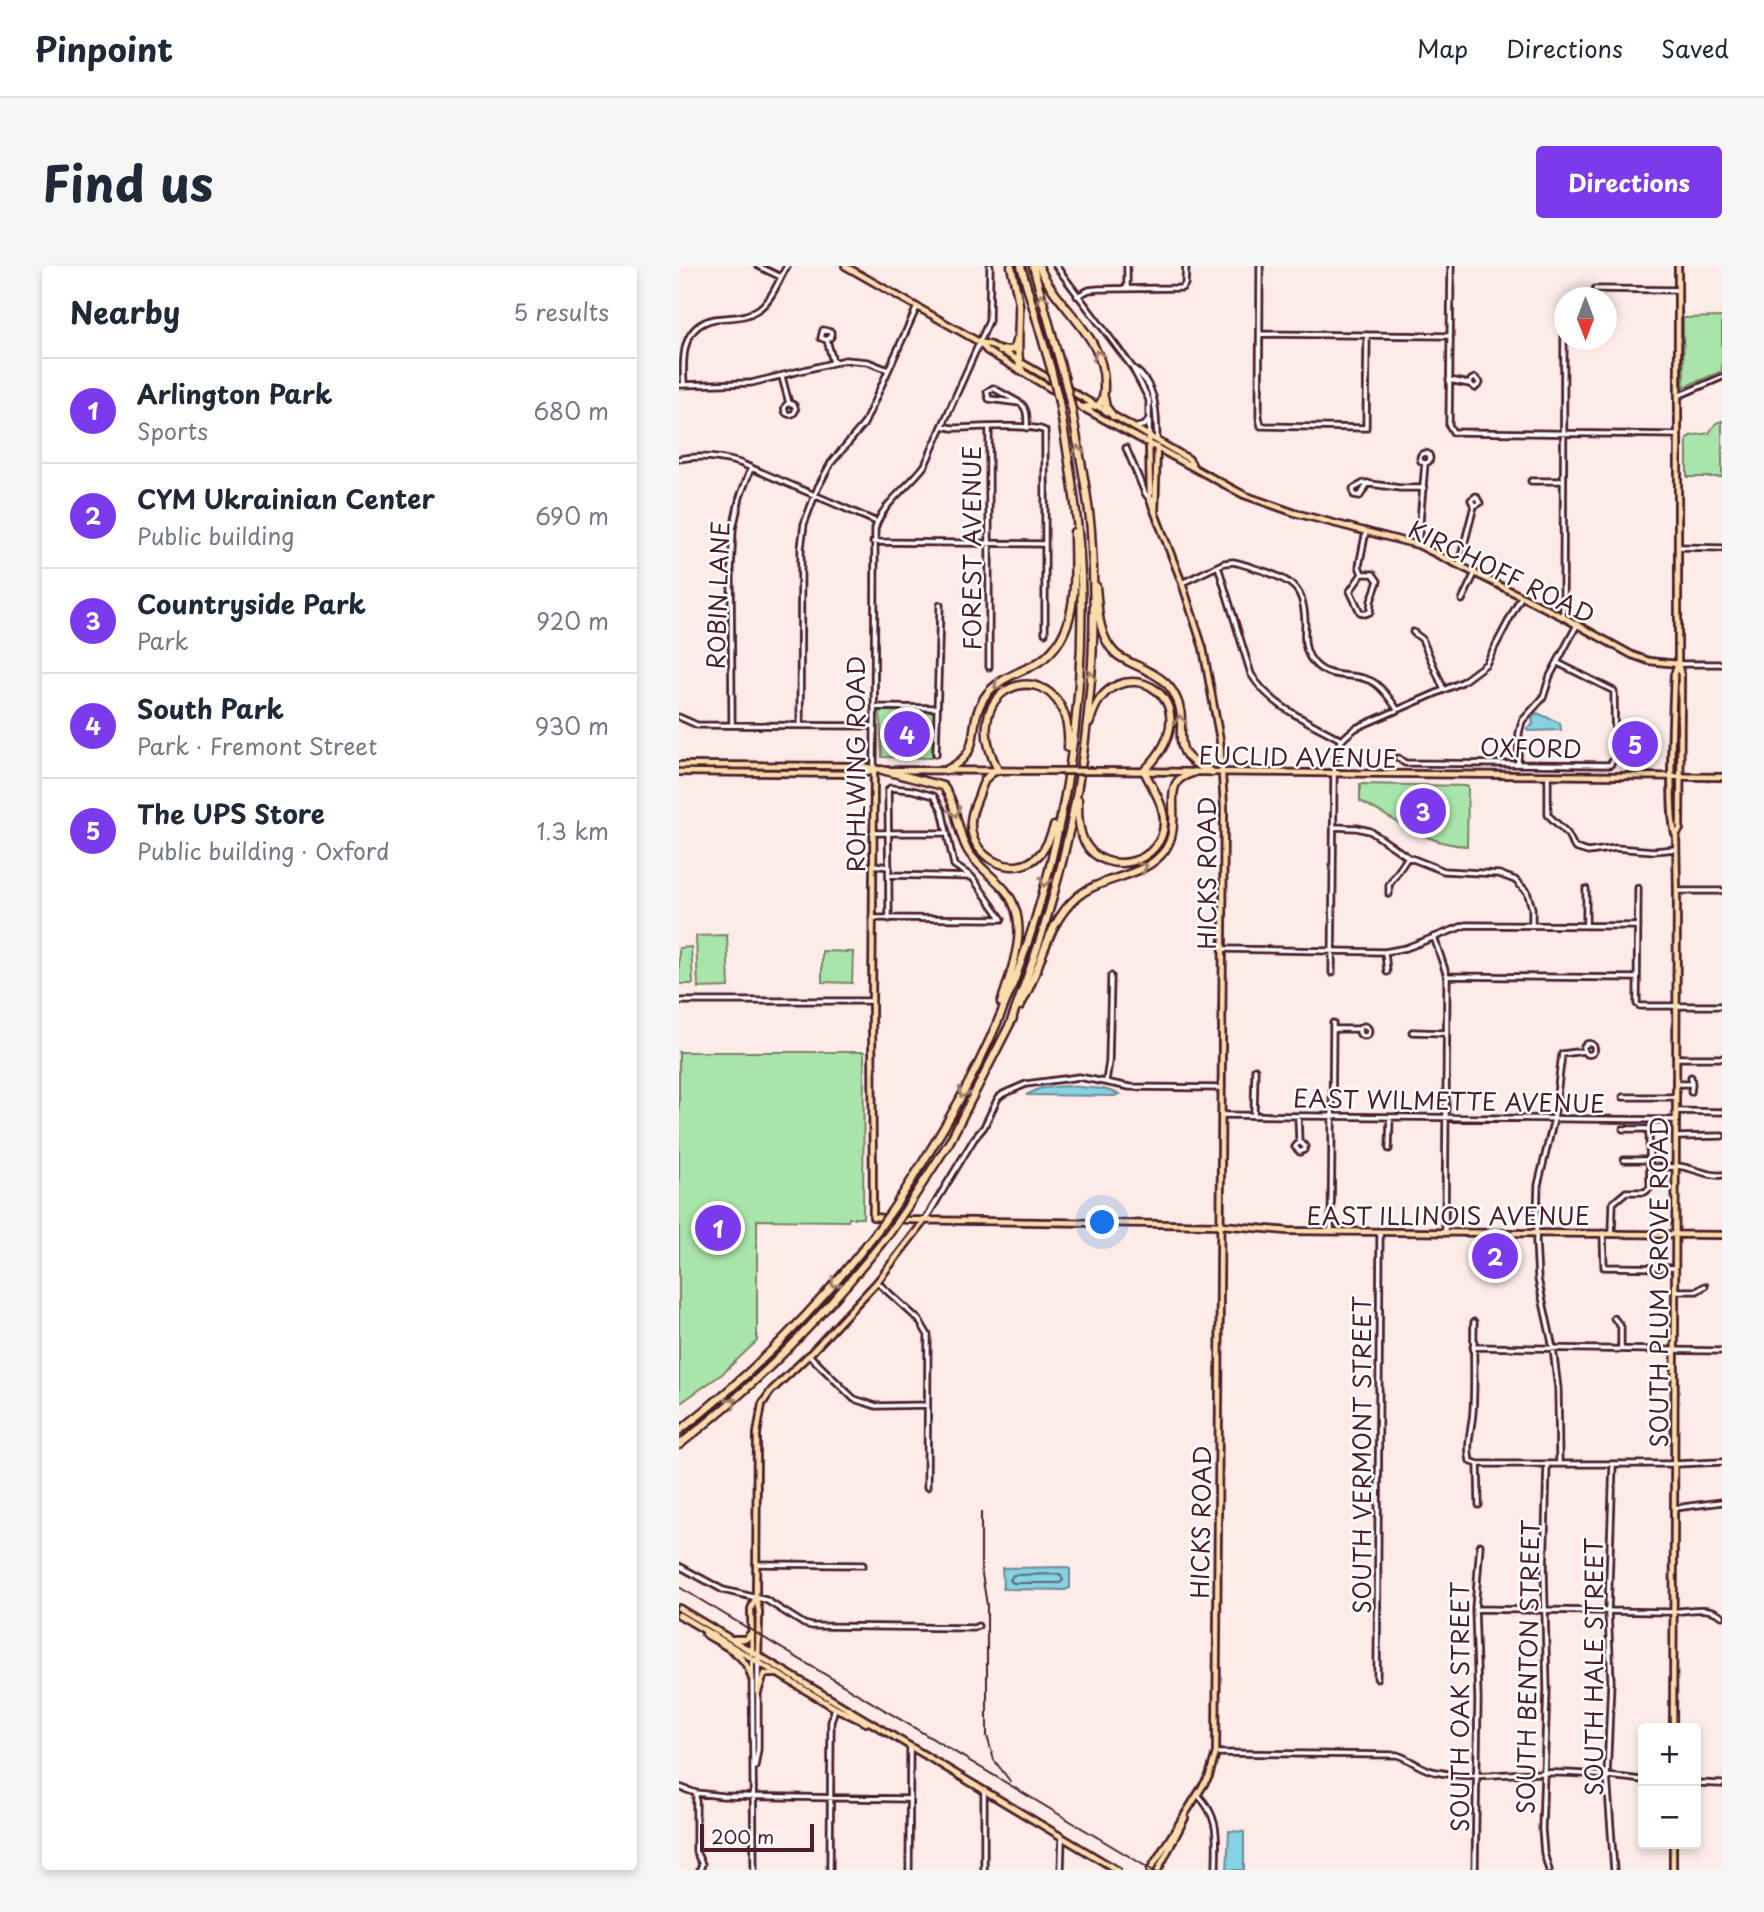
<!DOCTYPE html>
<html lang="en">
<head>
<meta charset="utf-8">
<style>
  :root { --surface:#fff; --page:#f6f6f7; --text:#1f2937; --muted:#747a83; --line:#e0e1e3; --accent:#7c3aed }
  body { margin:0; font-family:"Playpen Sans",sans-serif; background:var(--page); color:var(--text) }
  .controls { position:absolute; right:21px; bottom:21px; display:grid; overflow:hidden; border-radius:7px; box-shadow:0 4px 10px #0003 }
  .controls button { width:63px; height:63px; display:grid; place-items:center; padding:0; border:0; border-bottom:2px solid var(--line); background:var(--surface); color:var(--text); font:35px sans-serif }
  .compass { position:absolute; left:875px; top:21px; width:63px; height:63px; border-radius:50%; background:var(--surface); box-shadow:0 4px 10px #0003; rotate:180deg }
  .scale { position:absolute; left:21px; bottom:18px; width:114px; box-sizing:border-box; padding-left:7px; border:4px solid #4a1f2b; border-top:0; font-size:19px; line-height:24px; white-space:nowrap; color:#4a1f2b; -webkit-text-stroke:5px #fff; paint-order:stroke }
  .you { position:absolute; left:424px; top:957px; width:24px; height:24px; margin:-18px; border:5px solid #fff; border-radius:50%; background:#1a73e8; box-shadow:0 0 0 10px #1a73e833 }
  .badge { display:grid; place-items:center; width:46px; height:46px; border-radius:50%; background:var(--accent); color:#fff; font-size:23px; font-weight:700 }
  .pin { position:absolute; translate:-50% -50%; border:4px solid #fff; box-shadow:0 2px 7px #0006 }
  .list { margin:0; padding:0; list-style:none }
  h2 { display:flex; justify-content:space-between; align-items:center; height:91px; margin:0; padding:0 28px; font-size:30px }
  h2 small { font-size:23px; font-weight:400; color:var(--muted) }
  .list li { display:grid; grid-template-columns:46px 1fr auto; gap:21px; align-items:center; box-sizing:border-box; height:105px; padding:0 28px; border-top:2px solid var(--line) }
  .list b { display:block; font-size:26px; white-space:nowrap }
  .list p { margin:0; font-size:23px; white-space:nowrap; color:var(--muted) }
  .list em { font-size:23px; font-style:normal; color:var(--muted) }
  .map { position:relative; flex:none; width:1043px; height:1604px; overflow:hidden; border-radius:7px }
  header { display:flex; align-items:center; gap:42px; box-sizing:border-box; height:98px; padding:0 35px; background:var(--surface); border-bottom:2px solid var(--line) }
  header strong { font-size:33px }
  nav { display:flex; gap:38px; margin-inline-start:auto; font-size:24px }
  .intro { display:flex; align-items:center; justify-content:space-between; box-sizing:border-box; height:168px; padding:0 42px }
  h1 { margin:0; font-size:49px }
  .button { padding:18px 32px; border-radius:7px; background:var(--accent); color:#fff; font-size:24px; font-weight:700 }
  main { display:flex; gap:42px; padding:0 42px }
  aside { flex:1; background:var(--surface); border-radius:7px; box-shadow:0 4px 10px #0003 }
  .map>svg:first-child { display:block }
  .green { fill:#a9e5ab; stroke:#7a826b; stroke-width:2 }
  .water { fill:#84d2e2; stroke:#6d8a99; stroke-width:2 }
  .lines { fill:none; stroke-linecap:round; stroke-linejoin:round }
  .shore { stroke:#616774; stroke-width:2 }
  .minor-casing { stroke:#4a1f2b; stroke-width:9 }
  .major-casing { stroke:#4a1f2b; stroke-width:10 }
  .highway-casing { stroke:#4a1f2b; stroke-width:11 }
  .minor { stroke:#fff; stroke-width:3.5 }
  .major { stroke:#fbddab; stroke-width:4.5 }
  .highway { stroke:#fbddab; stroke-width:6 }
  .rail { stroke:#4a1f2b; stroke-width:2 }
  .major-bridge-casing { stroke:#4a1f2b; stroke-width:10; stroke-linecap:butt }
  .highway-bridge-casing { stroke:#4a1f2b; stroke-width:11; stroke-linecap:butt }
  .major-bridge { stroke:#fbddab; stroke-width:4.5 }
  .highway-bridge { stroke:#fbddab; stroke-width:6 }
  .oneway { stroke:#a27e6b }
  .labels { text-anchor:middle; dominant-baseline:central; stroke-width:5; stroke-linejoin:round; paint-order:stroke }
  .street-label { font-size:24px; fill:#4a1f2b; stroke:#fff }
</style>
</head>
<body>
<header>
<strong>Pinpoint</strong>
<nav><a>Map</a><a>Directions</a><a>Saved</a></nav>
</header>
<div class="intro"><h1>Find us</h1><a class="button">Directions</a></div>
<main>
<aside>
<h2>Nearby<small>5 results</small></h2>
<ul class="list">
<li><span class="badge">1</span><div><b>Arlington Park</b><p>Sports</p></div><em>680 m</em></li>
<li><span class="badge">2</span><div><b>CYM Ukrainian Center</b><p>Public building</p></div><em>690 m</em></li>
<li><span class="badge">3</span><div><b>Countryside Park</b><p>Park</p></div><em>920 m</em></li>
<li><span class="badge">4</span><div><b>South Park</b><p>Park · Fremont Street</p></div><em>930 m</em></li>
<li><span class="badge">5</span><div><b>The UPS Store</b><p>Public building · Oxford</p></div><em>1.3 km</em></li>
</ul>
</aside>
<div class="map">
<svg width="1043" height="1604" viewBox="0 0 1043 1604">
  <rect width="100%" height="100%" fill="#fcebe7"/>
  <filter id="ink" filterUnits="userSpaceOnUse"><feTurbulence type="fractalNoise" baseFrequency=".0143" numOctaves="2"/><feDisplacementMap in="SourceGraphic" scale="14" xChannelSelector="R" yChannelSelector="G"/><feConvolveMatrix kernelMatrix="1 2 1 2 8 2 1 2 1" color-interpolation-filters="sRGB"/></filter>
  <g filter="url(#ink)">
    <path class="green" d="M1043,51V105L1005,121L1004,52Z
      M1043,155V211H1008V173L1011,170L1030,167L1037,157Z
      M201,445L255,446L253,492L203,491Z
      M681,518L789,520L788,580C748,579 716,553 681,535Z
      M48,669L50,721L19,722L17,670Z
      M12,681L14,718H0V682Z
      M143,685L174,686L173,717L143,716Z
      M0,786H185L184,952H170L169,955L78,954V1075L43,1108L0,1138Z"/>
    <path class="water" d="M858,447L881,457L882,464L849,465L848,462L854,459L853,453Z
      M388,820L425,823L440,828L436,830L347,829L362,822Z
      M385,1301L391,1303V1322L386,1324L324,1323L323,1302Z
      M550,1565L565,1566V1604H548Z"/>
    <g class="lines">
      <path class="shore" d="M381,1308L384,1314L381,1317H334L331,1314L334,1309Z"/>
      <g class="minor-casing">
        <path id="minor" d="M79,0L102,11
          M377,0L453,101L463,120L470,134V170
          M581,0L580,151L582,160L687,162L688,69
          M772,0L770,159L774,166L999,169
          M448,22V0
          M916,23L999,24
          M398,30L410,24L420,23L503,22L506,18L507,0
          M883,49L885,55L884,351
          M581,68L771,70
          M148,74L142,72L144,64L152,66V71L148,74L154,96
          M454,102C479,120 477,147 478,174
          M103,111L110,137
          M770,114L791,118L796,122L801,117L796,112L792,114L791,118
          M5,118C3,92 3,59 36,53C51,51 65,53 78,44C93,35 99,15 108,0
          M0,119L72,117L166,94L189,96L209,104
          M999,130L1043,111
          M341,137L310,133L308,126L314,122L341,137C349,142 348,153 348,162
          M105.5 143a5.5 5.5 0 1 1 11 0a5.5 5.5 0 1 1-11 0Z
          M264,160L273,162C292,162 353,157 366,165V367
          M458,161L466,159L470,153
          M447,182L466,227L471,234L476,233
          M741 192a5 5 0 1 1 10 0a5 5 0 1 1-10 0Z
          M0,193C22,189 40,191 61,197L198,256
          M852,215H884
          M689,217L681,230L675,229L674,223L685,217L721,222H745
          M194,276L366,278
          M739,279L746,197
          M999,281L1043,282
          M780,298L795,240L801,237L797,230L792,234L795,240
          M539,300L572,408C592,441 629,455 661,473
          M683,308H694L699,315L692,335L691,346L685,348L681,346L671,325L683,308L680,300L687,265
          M503,317L545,297L554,296C565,298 574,302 585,305C616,316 626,324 626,359C625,373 625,388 637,399C653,415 680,405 697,418C706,425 712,434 718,443
          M783,334L796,307
          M734,366L743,373L765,424
          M999,398H1043
          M310,401V163
          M195,441L258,442
          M0,451L18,459L195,460
          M53,459L52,303L54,263L61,231L72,202
          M121,459L122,282L125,258L139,221L152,197L185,158L238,41
          M257,488L261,339
          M719,492L726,497L931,499L936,491L935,425L879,397
          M839,497L840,467L843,455L864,432L871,410L898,359
          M195,503L196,263C203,237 231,220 246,199L310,55L311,0
          M869,510V549L888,567L896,582L909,586L937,582L975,585L997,583
          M654,561L678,562L691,565L729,591L765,605L820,608L836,614L848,626L853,642V659
          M193,567H268
          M194,599L210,601
          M210,609L293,611L323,653
          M959,622L958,738L961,740H1043
          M998,625H1043
          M710,628V619L729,591
          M193,652L323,653
          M210,653L209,525L211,522L233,524L255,530L263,544L275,599L293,611
          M907,660V623
          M755,671L768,710L766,967
          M544,683L706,686L727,682L787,659L959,660
          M706,686L708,706
          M653,707L655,508C656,483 656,477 677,462L783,416L807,398L842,331
          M768,710L958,712
          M0,735H193
          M680 765a5 5 0 1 1 10 0a5 5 0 1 1-10 0Z
          M655,763H680
          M733,766L767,767
          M904.5 783a5.5 5.5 0 1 1 11 0a5.5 5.5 0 1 1-11 0Z
          M997,792H1043
          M1012,811L1013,818
          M427,815L430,796L432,710
          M997,818H1013L1012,826
          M944,831H997
          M997,845L1043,846
          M542,849L997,854
          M575,849L576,803
          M619,850L620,876L616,881L621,886L625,884L626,880L620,876
          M997,871L1043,870
          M710,883L711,852
          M945,894H971
          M996,900C1013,900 1027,911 1043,909
          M971,901H996
          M246,954L295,873L305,861L319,832L324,828L347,818L400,811L451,821L543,822
          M652,965L654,757
          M924,967L925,1001L996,1002
          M933,968L934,937L947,926H966L971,922L970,863H944
          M198,1016L240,1054L249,1069L248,1221
          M996,1025H1018L1026,1020
          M935,1052L942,1061V1082
          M795,1056C794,1085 796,1116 794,1145C793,1163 787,1177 791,1195L799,1198L800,1239
          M794,1081L1043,1085
          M130,1089L175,1133L197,1140L248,1139
          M799,1198H996L1043,1196
          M868,1198L865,1305L868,1423L863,1563L865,1587L870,1604
          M880,1198L879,1123L874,1082L859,1013L857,975L859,919L875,853L883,788L905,785
          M934,1198L929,1345L932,1415L928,1510L935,1604
          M996,1242L1043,1236
          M77,1298L184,1299
          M0,1300L44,1324L87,1334L125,1358L133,1360L295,1362L299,1360
          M796,1343L989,1346C1007,1346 1027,1338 1043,1350
          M73,1393L75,1604
          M698,1412L701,966
          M537,1487L718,1489C732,1493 742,1504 757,1506C791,1513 827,1507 861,1507C895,1506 930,1510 964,1514
          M76,1501L79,1483V1397
          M1017,1517L1043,1518
          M0,1521L17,1527L44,1530L230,1533
          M17,1527V1586L23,1598L21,1604
          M519,1529C542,1553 537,1574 537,1604
          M151,1604L152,1456L156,1442
          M230,1604L231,1480
          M305,1604V1526
          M382,1604L383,1571
          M796,1604L799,1433L796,1343L801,1279"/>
      </g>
      <g class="major-casing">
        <path id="major" d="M166,0L300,76L312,79L510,193L514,200
          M300,76L308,85L404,142L565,229L616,247L739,279L884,351L953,389L970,395L999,398
          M470,170L471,234L503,317L524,382L541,474L545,541L537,1487L530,1510L471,1604
          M476,246L478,181
          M0,499L183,500L203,504L374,505
          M195,503L193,735L194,951L230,954L543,959L609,965L1043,969
          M418,505L1043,511
          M0,506L181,508L194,504
          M997,569L1001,563L1002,409L999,398V0
          M0,1342L438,1604
          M0,1349L156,1442L187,1457
          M26,1368C47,1381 67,1388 73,1413
          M55,1373H67L71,1368
          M73,1387L72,1343L76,1333
          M79,1395L80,1345L77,1332L78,1168L83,1138L92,1125L130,1089L198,1016L246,954
          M79,1426L85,1408H96
          M994,1462L998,625L997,570C988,553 994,436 995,409L999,398
          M479,1604L506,1552
          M994,1604V1578"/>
      </g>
      <g class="highway-casing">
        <path id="highway" d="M332,0C335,13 338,26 340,38C341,54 336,95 343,105
          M342,0L372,103
          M354,0L385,111
          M360,0C378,43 425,68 425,118C425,127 425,132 420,139L404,142
          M321,85L335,83L337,75
          M425,131L427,141L434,150
          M417,320C419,342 419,370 436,387C443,394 456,398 465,403C476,409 487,414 494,426C516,461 480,485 533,506
          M203,504L264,520C279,539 277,565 289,585C298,600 315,611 326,624C353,658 333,702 322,737
          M267,504C307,485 286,462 305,432C315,416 335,408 353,400C403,374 395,313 395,266
          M399,534C399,548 399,564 406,577C427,613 485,597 485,556C485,538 473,521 465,505C541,430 431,375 411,456
          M375,560C372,570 368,581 360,589C336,614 293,593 292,560C291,549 296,539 300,529C304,517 306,509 319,504C270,410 395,381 389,482
          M341,740C362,706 366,658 398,631C424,609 465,613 486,584C502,561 488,531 498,516C501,511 510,508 516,506
          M332,755C347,715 362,675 373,634C407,515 421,388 412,265C409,225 399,184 393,144
          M214,943C250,888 284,833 311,773C376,630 407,467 402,310C400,252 390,194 380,136
          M227,943L271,875L334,752
          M0,1165C75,1107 141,1040 199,964
          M0,1179C83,1115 147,1047 212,965"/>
      </g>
      <use href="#minor" class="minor"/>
      <use href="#major" class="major"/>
      <use href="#highway" class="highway"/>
      <path class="rail" d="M302,1246V1302L308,1339V1470L315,1494L331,1515
        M0,1321L473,1604"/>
      <g class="major-bridge-casing">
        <path id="major-bridge" d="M374,505H418"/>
      </g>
      <g class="highway-bridge-casing">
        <path id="highway-bridge" d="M372,103L380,136
          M385,111L393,144
          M199,964L214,943
          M212,965L227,943"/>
      </g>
      <use href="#major-bridge" class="major-bridge"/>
      <use href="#highway-bridge" class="highway-bridge"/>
    </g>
    <defs><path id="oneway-chevron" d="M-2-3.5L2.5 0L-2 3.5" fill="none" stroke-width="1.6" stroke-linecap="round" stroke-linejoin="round" transform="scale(1.75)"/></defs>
    <g class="oneway">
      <use href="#oneway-chevron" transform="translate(363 32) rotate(-107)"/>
      <use href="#oneway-chevron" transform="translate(419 89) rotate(-111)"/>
      <use href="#oneway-chevron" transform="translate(399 184) rotate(-99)"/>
      <use href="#oneway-chevron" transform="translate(411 410) rotate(-87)"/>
      <use href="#oneway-chevron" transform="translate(319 419) rotate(143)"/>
      <use href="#oneway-chevron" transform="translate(501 454) rotate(-93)"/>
      <use href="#oneway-chevron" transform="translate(276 546) rotate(74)"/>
      <use href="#oneway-chevron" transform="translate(464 601) rotate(-26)"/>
      <use href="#oneway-chevron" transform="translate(366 616) rotate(103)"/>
      <use href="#oneway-chevron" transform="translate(284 827) rotate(117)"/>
      <use href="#oneway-chevron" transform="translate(156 1017) rotate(132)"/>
      <use href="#oneway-chevron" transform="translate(53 1136) rotate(-41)"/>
    </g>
  </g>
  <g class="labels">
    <g class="street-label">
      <text transform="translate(292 282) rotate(-90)">FOREST AVENUE</text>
      <text transform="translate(823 305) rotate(26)">KIRCHOFF ROAD</text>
      <text transform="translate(38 329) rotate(-88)">ROBIN LANE</text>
      <text transform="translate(852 481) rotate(1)">OXFORD</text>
      <text transform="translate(619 490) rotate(1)">EUCLID AVENUE</text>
      <text transform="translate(176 498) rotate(-90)">ROHLWING ROAD</text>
      <text transform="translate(527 607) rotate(-90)">HICKS ROAD</text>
      <text transform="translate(770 834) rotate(1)">EAST WILMETTE AVENUE</text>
      <text x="769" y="949">EAST ILLINOIS AVENUE</text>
      <text transform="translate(979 1016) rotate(-90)">SOUTH PLUM GROVE ROAD</text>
      <text transform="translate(682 1189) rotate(-90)">SOUTH VERMONT STREET</text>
      <text transform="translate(521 1256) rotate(-89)">HICKS ROAD</text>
      <text transform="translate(848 1401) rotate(-89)">SOUTH BENTON STREET</text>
      <text transform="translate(914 1401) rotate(-90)">SOUTH HALE STREET</text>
      <text transform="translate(780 1441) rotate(-90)">SOUTH OAK STREET</text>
    </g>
  </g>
</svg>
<div class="controls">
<button>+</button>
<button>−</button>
</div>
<svg class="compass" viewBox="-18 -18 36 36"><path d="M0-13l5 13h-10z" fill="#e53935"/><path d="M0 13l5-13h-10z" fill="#747a83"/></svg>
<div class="scale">200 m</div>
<div class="you"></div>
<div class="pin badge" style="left:39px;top:962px">1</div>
<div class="pin badge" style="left:816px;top:990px">2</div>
<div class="pin badge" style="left:744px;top:545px">3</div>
<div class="pin badge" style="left:228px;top:468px">4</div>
<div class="pin badge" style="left:956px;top:478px">5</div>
</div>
</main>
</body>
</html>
